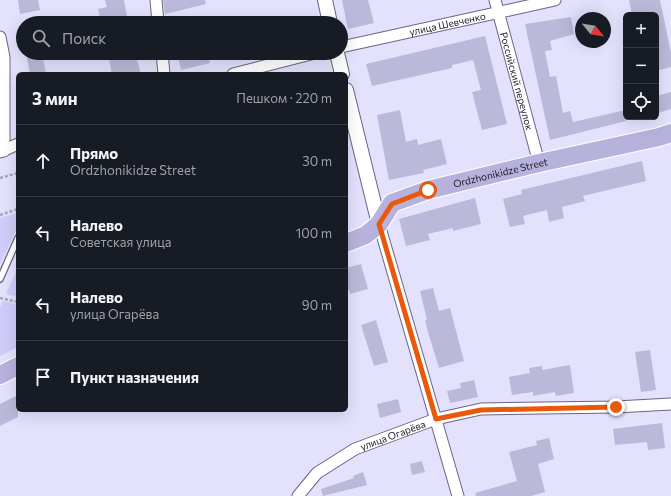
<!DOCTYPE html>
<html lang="ru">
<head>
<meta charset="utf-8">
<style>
  :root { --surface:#171b24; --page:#242831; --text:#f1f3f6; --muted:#9ea1a6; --line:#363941 }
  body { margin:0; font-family:Commissioner,sans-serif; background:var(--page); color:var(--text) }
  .controls { position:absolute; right:12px; top:12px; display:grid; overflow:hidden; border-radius:6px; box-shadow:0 4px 16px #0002 }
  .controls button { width:36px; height:36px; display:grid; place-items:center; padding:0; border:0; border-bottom:1px solid var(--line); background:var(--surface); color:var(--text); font:20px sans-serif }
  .compass { position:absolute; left:575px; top:12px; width:36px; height:36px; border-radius:50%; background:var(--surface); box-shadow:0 4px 16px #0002; rotate:120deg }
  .stop { position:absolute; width:12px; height:12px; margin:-9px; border:3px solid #ea580c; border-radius:50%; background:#fff }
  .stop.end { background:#ea580c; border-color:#fff; box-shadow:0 1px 4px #0008 }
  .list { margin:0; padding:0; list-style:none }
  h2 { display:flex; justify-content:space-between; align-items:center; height:52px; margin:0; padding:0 16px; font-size:17px }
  h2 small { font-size:13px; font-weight:400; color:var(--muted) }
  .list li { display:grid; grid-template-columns:26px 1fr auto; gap:12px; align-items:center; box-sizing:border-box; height:72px; padding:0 16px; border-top:1px solid var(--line) }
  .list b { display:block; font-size:15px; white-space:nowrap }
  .list p { margin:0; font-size:13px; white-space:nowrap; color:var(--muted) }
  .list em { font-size:13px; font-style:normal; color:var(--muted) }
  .icon { flex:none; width:22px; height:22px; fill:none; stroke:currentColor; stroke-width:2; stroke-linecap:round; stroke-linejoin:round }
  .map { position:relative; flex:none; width:671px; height:496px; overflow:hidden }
  .search { position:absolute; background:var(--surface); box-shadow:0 4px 16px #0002; left:16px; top:16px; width:332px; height:44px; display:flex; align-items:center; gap:10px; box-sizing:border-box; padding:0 14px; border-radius:22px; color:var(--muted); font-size:15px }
  .panel { position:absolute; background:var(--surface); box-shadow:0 4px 16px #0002; left:16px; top:72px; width:332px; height:340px; border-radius:6px }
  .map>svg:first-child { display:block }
  .green { fill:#d0ccfa }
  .building { fill:#bbb9da }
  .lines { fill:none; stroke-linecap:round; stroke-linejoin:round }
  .service-casing { stroke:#686683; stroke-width:8 }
  .minor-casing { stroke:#686683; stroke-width:13 }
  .tertiary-casing { stroke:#686683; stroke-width:16 }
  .primary-casing { stroke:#fff; stroke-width:20 }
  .path { stroke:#a6a4bb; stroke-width:2.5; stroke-dasharray:3 2; stroke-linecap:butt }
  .service { stroke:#fff; stroke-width:5.5 }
  .minor { stroke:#fff; stroke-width:11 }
  .tertiary { stroke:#fff; stroke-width:14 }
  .primary { stroke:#b7b2db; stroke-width:18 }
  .route { stroke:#ea580c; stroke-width:5 }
  .labels { text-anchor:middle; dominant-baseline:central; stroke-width:4; stroke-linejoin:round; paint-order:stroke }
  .street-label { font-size:10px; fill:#21202c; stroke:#fff }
</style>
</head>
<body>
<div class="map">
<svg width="671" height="496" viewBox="0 0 671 496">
  <rect width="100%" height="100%" fill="#e3e1fc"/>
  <path class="green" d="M18,213V226L0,264V218Z
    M18,267V297L6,294Z
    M3,301L18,305V347L0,356V307Z"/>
  <path class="building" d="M18,0H38L40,10L20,14Z
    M105,0H124L127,16L101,22L98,9L107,7Z
    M163,0H205L206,4L165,14Z
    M342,0H368L374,23L348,29Z
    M629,0H660L671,53V67L656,71V15H632Z
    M571,17L574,34L550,41L552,50L545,51L550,77L556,76L563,113L570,111L573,122L626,110V121L550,140L525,24Z
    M485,36L507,124L482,130L472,92L481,90L473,60L452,65V68L372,86L366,64Z
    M26,53H42L46,74H30Z
    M115,53H135L141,74H112L108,55Z
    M177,53H208L210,63L181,70Z
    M671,92V109L658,113L656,96Z
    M400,110L406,142L417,139L418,145L441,139L447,164L423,170L424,173L389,180L377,115Z
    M642,161L646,181L583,196L585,201L562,207L564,218L549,222L547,210L523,216L525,224L510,227L503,199L522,194L521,190Z
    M475,198L481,224L453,231V228L428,234L430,240L406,246L399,219Z
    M361,264L368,289L350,294L349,290L346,291V268Z
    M433,288L439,311L450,308L464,361L439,368L428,332L425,320H427L420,291Z
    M376,320L388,362L374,366L361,325Z
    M650,350L656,390L641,392L635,352Z
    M570,365L574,393L556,396L555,392L533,396V392L512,395L509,377L530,373L529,368L542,366V370Z
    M474,380L478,397L450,403L447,391L461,388L460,383Z
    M18,395V417L0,426V404Z
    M398,399L401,412L380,418L377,404Z
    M662,423L665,448L648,450L647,442L615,445L613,429Z
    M549,438L554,459L538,464L545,492L531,496H476L475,493L517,481L509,452L537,445L536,441Z
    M422,461L425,472L412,475L410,464Z
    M363,472L367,485L323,496L321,489L354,478L353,476Z"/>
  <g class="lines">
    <g class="service-casing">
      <path id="service" d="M0,279L18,238"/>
    </g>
    <g class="minor-casing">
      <g id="minor">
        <path d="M156,0L158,23"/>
        <path id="s1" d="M495,0L539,163"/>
        <path d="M0,37L4,57V151"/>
        <path id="s2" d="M341,47L555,0"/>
        <path d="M162,53L164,74"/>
        <path d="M233,74L315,53"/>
        <path d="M0,152L18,144"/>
        <path d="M379,224L458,496"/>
        <path id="s3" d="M298,496L317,473L355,449L436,419L481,409L616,407L671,404"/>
      </g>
    </g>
    <g class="tertiary-casing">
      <path id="tertiary" d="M325,0L330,23
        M337,53L342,74
        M346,90L379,224"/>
    </g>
    <g class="primary-casing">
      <g id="primary">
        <path id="s4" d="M346,243L366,235L379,224L392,203L428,190L539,163L659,137L671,133"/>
        <path d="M0,375L18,366"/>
      </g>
    </g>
    <path class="path" d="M0,178L18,173
      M0,215L18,209
      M0,298L18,302"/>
    <use href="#service" class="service"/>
    <use href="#minor" class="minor"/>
    <use href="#tertiary" class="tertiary"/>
    <use href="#primary" class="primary"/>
  </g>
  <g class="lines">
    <path class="route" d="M428,190L392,204L379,224L436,419L481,410L616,407"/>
  </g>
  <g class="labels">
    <g class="street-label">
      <text stroke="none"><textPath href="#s2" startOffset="109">улица Шевченко</textPath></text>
      <text stroke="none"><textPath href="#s1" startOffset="84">Российский переулок</textPath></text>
      <text stroke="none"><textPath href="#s4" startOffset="176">Ordzhonikidze Street</textPath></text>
      <text stroke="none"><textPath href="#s3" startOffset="115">улица Огарёва</textPath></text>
    </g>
  </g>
</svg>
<div class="controls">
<button>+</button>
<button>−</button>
<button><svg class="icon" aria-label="locate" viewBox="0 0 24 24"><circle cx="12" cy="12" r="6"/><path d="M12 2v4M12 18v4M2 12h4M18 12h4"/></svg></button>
</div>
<svg class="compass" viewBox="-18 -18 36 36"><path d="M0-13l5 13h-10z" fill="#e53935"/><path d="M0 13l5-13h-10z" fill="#9ea1a6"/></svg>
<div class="stop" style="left:428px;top:190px"></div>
<div class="stop end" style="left:616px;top:407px"></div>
<div class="search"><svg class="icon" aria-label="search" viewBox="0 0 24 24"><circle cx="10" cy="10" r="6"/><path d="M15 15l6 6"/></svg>Поиск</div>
<section class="panel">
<h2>3 мин<small>Пешком · 220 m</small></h2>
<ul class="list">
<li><svg class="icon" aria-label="ahead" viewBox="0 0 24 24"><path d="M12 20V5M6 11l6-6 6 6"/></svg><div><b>Прямо</b><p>Ordzhonikidze Street</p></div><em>30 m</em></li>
<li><svg class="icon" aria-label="left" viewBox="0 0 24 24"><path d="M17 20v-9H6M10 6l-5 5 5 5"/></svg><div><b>Налево</b><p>Советская улица</p></div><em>100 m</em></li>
<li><svg class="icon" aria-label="left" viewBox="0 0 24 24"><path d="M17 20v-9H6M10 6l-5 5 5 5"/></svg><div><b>Налево</b><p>улица Огарёва</p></div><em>90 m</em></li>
<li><svg class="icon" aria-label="arrive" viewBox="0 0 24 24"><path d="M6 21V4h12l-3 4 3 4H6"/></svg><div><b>Пункт назначения</b></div></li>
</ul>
</section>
</div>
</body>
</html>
